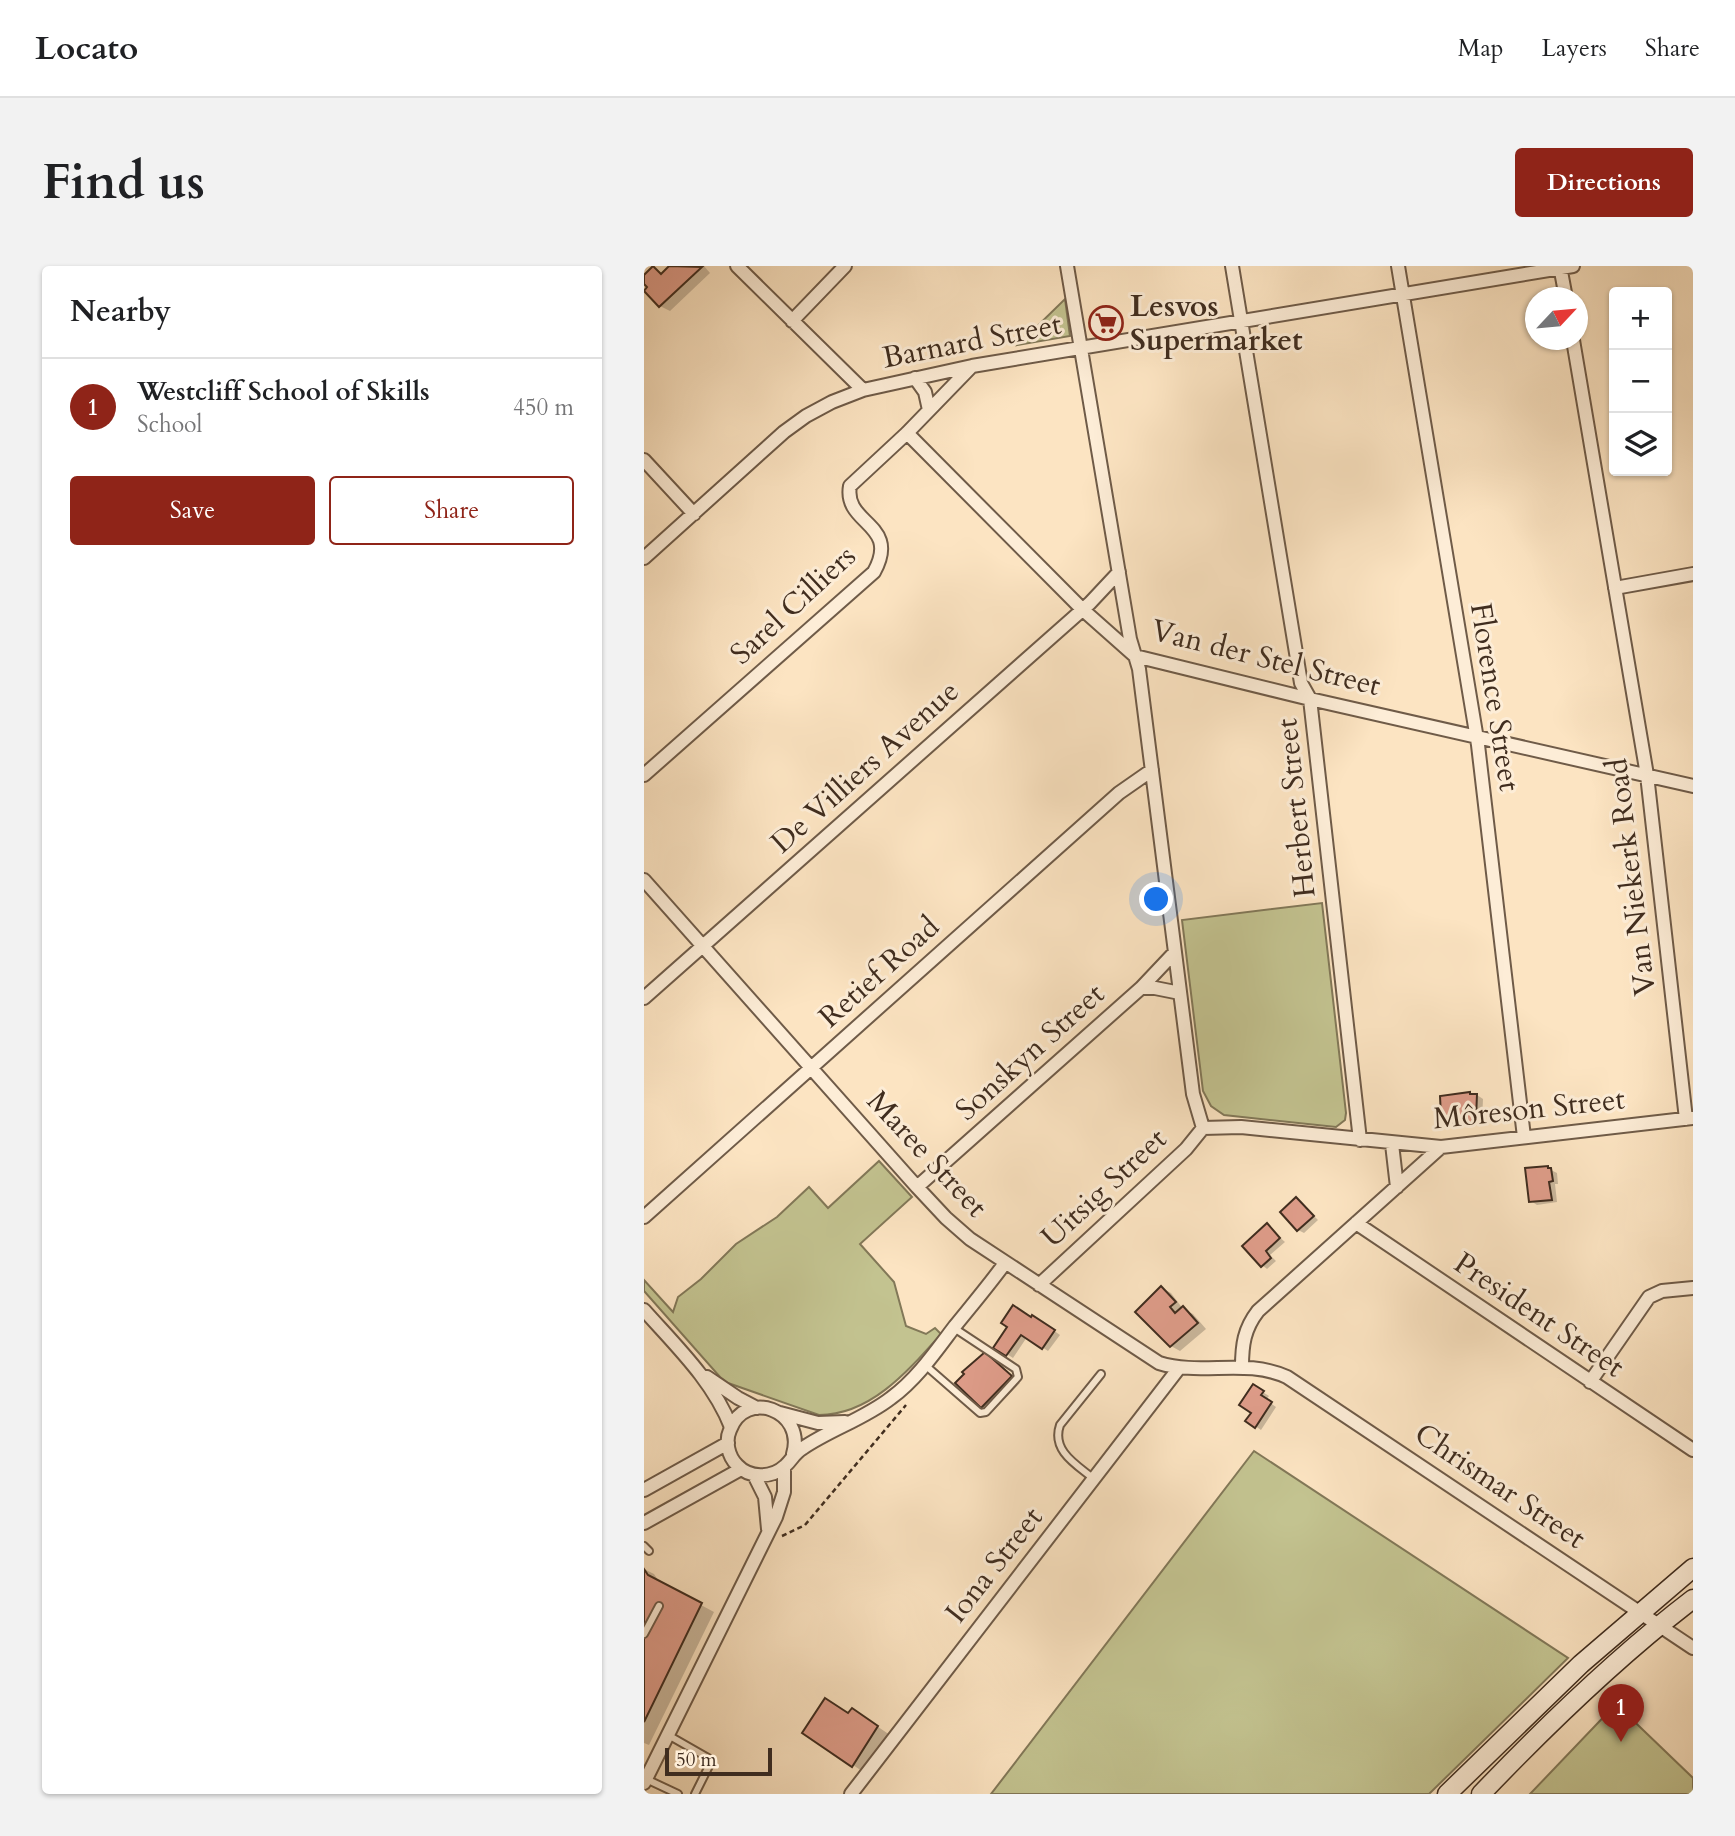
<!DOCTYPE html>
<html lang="en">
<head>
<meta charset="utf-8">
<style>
  :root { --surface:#fff; --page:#f2f2f2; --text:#202124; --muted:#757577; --line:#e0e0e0; --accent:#8f2418 }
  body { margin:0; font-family:Cardo,serif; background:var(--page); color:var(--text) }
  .controls { position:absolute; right:21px; top:21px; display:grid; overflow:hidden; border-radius:7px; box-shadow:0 2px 5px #0004 }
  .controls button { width:63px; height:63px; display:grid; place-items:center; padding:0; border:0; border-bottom:2px solid var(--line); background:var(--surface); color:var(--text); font:35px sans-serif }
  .compass { position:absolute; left:881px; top:21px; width:63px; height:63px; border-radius:50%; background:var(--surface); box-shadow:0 2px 5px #0004; rotate:64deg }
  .scale { position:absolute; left:21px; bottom:18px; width:107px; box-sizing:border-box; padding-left:7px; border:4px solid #402d1f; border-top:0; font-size:19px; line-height:24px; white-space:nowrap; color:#402d1f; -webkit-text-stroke:5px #fdedd7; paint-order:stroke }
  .you { position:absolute; left:513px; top:634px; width:24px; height:24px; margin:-18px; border:5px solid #fff; border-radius:50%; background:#1a73e8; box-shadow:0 0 0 10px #1a73e833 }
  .badge { display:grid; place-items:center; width:46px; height:46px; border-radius:50%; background:var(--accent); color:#fff; font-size:23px; font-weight:700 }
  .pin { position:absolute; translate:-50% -58px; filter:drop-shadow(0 2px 4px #0008) }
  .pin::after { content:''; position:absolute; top:37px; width:24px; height:21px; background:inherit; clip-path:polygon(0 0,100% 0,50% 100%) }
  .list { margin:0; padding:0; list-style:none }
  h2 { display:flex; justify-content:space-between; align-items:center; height:91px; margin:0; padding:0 28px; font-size:30px }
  h2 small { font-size:23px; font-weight:400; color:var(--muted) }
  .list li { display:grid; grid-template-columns:46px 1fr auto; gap:21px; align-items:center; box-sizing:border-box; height:98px; padding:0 28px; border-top:2px solid var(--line) }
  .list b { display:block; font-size:26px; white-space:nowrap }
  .list p { margin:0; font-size:23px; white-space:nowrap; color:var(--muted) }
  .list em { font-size:23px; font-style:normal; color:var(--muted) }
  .actions { display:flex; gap:14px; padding:21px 28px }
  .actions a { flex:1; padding:16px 0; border:2px solid var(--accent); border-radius:7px; text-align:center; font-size:24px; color:var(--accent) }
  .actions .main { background:var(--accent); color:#fff }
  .icon { flex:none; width:38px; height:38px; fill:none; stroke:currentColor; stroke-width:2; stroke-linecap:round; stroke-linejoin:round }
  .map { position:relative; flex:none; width:1049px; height:1528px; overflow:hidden; border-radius:7px }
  header { display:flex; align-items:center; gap:42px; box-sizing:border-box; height:98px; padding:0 35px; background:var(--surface); border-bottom:2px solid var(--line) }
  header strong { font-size:33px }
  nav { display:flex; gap:38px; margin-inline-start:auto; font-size:24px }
  .intro { display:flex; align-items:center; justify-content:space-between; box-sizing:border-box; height:168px; padding:0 42px }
  h1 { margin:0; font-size:49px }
  .button { padding:18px 32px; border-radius:7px; background:var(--accent); color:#fff; font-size:24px; font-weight:700 }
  main { display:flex; gap:42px; padding:0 42px }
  aside { flex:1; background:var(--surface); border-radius:7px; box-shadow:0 2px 5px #0004 }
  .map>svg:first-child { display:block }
  .green { fill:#c3c390; stroke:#827858; stroke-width:2 }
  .shadow { fill:#0003 }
  .building { fill:#de9c89; stroke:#402d1f; stroke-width:2 }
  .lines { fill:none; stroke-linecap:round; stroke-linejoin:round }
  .service-casing { stroke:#6f5b48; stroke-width:10 }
  .minor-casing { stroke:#6f5b48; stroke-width:16 }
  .secondary-casing { stroke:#402d1f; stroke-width:21 }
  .path { stroke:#402d1f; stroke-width:2.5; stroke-dasharray:5 3.5; stroke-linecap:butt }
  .service { stroke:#fdedd7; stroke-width:6 }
  .minor { stroke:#fdedd7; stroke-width:12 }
  .secondary { stroke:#fdedd7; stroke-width:18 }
  .labels { text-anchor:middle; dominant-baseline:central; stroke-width:6; stroke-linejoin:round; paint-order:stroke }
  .poi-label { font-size:30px; font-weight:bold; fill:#402d1f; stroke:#fdedd7; text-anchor:start }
  .street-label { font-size:30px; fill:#402d1f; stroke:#fdedd7 }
</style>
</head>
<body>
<header>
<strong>Locato</strong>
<nav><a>Map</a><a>Layers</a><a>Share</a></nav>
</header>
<div class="intro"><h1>Find us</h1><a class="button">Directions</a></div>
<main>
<aside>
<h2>Nearby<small></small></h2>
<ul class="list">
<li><span class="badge">1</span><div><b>Westcliff School of Skills</b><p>School</p></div><em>450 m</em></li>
</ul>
<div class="actions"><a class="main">Save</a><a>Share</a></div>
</aside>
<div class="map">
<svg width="1049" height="1528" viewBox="0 0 1049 1528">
  <rect width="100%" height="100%" fill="#fce4c2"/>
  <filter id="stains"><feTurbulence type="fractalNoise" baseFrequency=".00286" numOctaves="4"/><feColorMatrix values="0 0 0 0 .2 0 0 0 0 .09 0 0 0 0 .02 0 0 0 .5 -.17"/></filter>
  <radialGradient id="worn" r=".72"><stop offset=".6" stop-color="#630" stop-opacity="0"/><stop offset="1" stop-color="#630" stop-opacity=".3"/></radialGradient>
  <path class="green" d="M421,33L426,70L374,79Z
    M678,637L702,847L701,854L692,861L580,849L567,840L559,825L538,654Z
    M235,895L268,931L216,978L250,1016L262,1060L282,1068L291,1062L297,1068C265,1104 227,1149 175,1149L84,1117L76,1111L0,1025V1014L29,1046L34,1031L57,1013L92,978L133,951L165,921L184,942Z
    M610,1185L924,1392L785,1528H347Z
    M972,1438L1049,1512V1528H886Z"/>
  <path class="shadow" d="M28,0H60L66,7L26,45L16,40L2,25L5,21L0,15V11L9,2L19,8Z
    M833,829L839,833L838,856H833L834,859L816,860L810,857V853L799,850Z
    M903,902L913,907L914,918H911L913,936L893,939L887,935Z
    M653,933L674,954L660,967L654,964Z
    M623,960L641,976L626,989L632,995L623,1003L618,999Z
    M518,1022L527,1027L539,1043L549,1048L562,1063L536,1085L527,1080Z
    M395,1054L416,1069L404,1085L383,1071L369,1092L352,1081Z
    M341,1088L376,1117L348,1146L338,1141L314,1116Z
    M609,1120L625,1130L622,1134L632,1141L617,1164L604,1155L609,1146Z
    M0,1303L10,1308L16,1317L70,1346L5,1479L0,1477Z
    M205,1449L221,1452L246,1469L221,1507L209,1499Z"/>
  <path class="building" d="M9,0L17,8L25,0L58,1L15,41L0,25L3,21L0,18V9Z
    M826,826V828H833L832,853L828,854V856L808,858V850L797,851L796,830Z
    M904,900V902H907L909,915L905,916L908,934L885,936L881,902Z
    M652,931L670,950L653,965L636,946Z
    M623,957L636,972L622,985L627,992L617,1001L598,980Z
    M517,1020L532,1036L526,1041L531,1047L539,1040L554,1057L526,1081L491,1046Z
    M369,1039L387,1051L388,1049L411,1064L398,1083L377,1069L362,1090L349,1082L363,1061L357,1057Z
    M341,1086L368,1110L337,1142L311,1117L320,1108L318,1106Z
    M609,1118L620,1125L617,1129L628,1136L611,1162L601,1155L607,1147L595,1139Z
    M0,1303L4,1309L58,1337L0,1456Z
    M181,1432L204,1447L208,1442L234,1460L208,1501L158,1467Z"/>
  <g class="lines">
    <g class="service-casing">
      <path id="service" d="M281,1099L336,1147L342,1146L374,1111L372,1103L310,1062
        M450,1213C433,1199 407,1185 416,1159L457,1108
        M0,1280L5,1285
        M0,1368L15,1340
        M24,1469L66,1493V1498L51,1528
        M2,1513L34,1528"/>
    </g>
    <g class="minor-casing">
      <path id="minor" d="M93,0L219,124
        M423,0L486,373L495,403L549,828L559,862
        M588,0L657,417L666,433L716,874
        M754,0L834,479L880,871
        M916,0L922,32
        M148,55L201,0
        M929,74L1003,509L1042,853
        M271,112L281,126L285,144
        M263,167L438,343L491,390L666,433L1049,520
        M0,194L50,248
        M0,292L140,166L162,150L188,136L219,124L328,100L929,0
        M971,322L1049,308
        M0,509L230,306C257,257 199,259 206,220L263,167L328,100
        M0,614L273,921L302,952L326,973L515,1097C557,1110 602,1092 643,1111L1049,1382
        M497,722H511L536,727
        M0,732L446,337L475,306
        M559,862L597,861L797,881L1049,852
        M748,878L753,921
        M273,921L497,722L531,686
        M0,951L475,527L508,504
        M712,957L1049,1184
        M395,1019L542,883L559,862
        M0,1044C32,1080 69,1115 87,1161
        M598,1101C598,1079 600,1063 614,1045L797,881
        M63,1111L94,1132L113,1142
        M946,1116L1005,1031L1018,1025L1049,1022
        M136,1147L174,1157L201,1156
        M149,1188C162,1144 101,1122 86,1164C81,1175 84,1190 93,1199C105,1212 127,1213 141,1200C148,1194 150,1187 159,1182C187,1163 220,1153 247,1132C273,1113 292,1085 311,1060C328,1039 345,1019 361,997
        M110,1209L121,1231L124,1263
        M0,1224L84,1177
        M0,1257L97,1203
        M0,1517L132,1251L140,1226V1201
        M207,1528L535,1102"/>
    </g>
    <g class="secondary-casing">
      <path id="secondary" d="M803,1528L937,1398L1049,1302
        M837,1528C903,1459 973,1391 1049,1333"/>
    </g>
    <path class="path" d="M138,1270L161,1259L262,1139"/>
    <use href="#service" class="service"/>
    <use href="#minor" class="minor"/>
    <use href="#secondary" class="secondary"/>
  </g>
  <defs>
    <g id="supermarket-ring" transform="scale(1.75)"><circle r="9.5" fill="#fdedd7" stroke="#8f2418" stroke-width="1.5"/><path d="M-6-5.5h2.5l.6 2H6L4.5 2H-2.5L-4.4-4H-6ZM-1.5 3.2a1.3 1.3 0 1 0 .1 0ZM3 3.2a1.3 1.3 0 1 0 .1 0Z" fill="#8f2418"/></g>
  </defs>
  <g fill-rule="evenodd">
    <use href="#supermarket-ring" x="462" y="57"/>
  </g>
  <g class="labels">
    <g class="poi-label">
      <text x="486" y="40">Lesvos<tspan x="486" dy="34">Supermarket</tspan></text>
    </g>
    <g class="street-label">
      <text transform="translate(328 75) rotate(-11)">Barnard Street</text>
      <text transform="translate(149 339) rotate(-43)">Sarel Cilliers</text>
      <text transform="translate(622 392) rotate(14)">Van der Stel Street</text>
      <text transform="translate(851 431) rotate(81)">Florence Street</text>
      <text transform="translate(221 501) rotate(-42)">De Villiers Avenue</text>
      <text transform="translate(652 542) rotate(-96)">Herbert Street</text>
      <text transform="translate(987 611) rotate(-97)">Van Niekerk Road</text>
      <text transform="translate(235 706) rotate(-42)">Retief Road</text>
      <text transform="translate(386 786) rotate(-42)">Sonskyn Street</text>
      <text transform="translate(885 843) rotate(-6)">Môreson Street</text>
      <text transform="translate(283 888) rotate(47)">Maree Street</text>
      <text transform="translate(460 922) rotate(-43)">Uitsig Street</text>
      <text transform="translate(895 1049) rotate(34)">President Street</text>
      <text transform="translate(856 1220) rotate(34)">Chrismar Street</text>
      <text transform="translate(350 1299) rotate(-52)">Iona Street</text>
    </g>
  </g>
  <rect width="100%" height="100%" filter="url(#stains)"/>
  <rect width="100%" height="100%" fill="url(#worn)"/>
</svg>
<div class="controls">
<button>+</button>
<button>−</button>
<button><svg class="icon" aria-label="layers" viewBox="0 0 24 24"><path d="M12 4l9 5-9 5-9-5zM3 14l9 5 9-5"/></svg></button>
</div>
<svg class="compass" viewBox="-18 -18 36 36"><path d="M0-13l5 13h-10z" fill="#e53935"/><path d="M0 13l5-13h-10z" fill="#757577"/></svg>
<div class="scale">50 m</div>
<div class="you"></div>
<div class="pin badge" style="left:977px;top:1476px">1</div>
</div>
</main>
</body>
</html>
